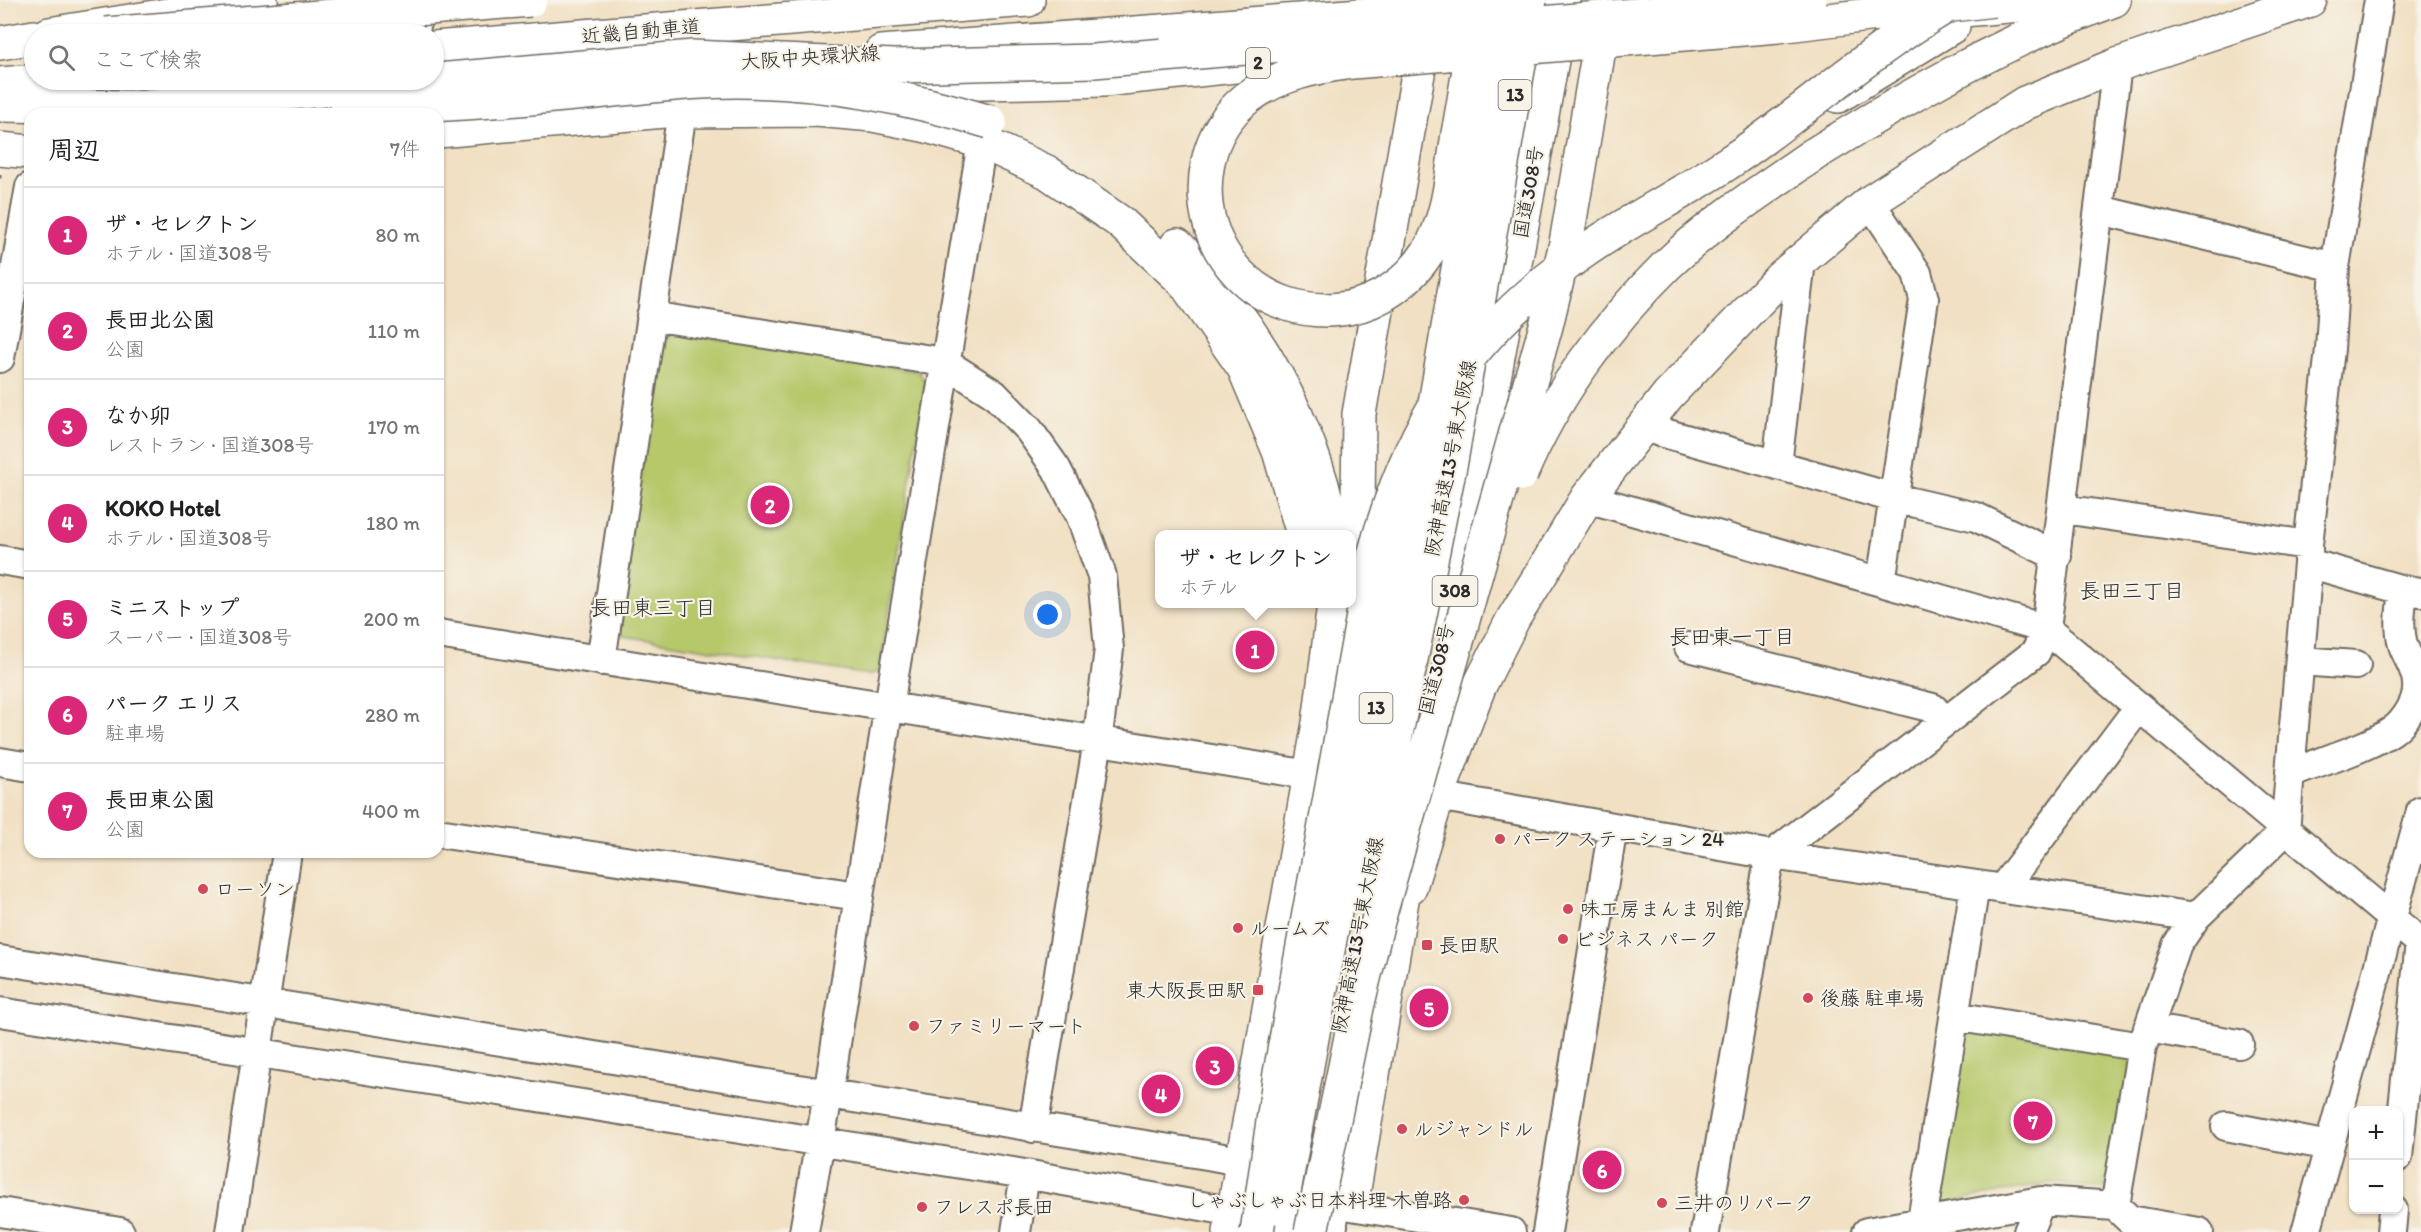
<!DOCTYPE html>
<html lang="ja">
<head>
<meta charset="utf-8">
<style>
  :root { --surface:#fff; --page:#f2f2f2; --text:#202124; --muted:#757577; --line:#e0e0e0; --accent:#db2777 }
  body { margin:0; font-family:Itim,"Klee One",sans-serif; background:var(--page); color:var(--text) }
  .controls { position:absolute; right:18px; bottom:18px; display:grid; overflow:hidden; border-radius:12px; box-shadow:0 2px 4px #0004 }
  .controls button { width:54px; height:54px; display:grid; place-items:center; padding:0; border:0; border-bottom:2px solid var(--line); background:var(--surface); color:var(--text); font:30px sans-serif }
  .you { position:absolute; left:1048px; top:615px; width:21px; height:21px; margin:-15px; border:4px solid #fff; border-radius:50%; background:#1a73e8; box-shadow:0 0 0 9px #1a73e833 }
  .badge { display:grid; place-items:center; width:39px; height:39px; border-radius:50%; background:var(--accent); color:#fff; font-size:20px; font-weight:700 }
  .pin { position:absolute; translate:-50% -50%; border:3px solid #fff; box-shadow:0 2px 6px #0006 }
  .popup { position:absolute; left:1155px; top:530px; width:201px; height:78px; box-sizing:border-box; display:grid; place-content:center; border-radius:12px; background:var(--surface); filter:drop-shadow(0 2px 4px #0005); font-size:20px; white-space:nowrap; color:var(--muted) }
  .popup b { font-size:22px; color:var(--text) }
  .popup::after { content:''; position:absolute; left:50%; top:100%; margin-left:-12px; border:12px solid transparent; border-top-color:var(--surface) }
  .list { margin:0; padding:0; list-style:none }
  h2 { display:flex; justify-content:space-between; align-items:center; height:78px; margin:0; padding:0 24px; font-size:26px }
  h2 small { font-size:20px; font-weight:400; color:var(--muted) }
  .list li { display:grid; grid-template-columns:39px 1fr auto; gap:18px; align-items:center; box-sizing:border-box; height:96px; padding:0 24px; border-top:2px solid var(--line) }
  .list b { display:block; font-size:22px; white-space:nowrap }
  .list p { margin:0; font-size:20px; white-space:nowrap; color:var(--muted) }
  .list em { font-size:20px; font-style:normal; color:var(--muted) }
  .icon { flex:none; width:33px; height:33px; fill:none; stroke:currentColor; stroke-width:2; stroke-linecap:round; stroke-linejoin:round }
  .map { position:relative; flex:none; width:2421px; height:1232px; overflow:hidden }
  .search { position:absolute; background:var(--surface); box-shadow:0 2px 4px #0004; left:24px; top:24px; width:420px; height:66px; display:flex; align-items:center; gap:15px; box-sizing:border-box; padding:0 21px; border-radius:33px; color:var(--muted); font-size:22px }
  .panel { position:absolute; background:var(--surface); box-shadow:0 2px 4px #0004; left:24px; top:108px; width:420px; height:750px; border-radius:18px }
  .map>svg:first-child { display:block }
  .green { fill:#b6c86b; stroke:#707a4b; stroke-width:1.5 }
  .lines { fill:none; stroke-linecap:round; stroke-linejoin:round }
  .minor-casing { stroke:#706a60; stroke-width:32 }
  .major-casing { stroke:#706a60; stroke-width:36 }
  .highway-casing { stroke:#706a60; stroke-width:36 }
  .path { stroke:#706a60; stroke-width:3; stroke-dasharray:4.5 4.5; stroke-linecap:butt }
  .minor { stroke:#fff; stroke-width:28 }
  .major { stroke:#fff; stroke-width:33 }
  .highway { stroke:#fff; stroke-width:33 }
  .major-bridge-casing { stroke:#706a60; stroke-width:36; stroke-linecap:butt }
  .highway-bridge-casing { stroke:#706a60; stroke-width:36; stroke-linecap:butt }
  .major-bridge { stroke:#fff; stroke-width:33 }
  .highway-bridge { stroke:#fff; stroke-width:33 }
  .poi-dot { fill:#d1495b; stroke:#f7f3e8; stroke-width:2 }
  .labels { text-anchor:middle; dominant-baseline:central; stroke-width:4.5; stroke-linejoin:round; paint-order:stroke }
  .shield { fill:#f7f3e8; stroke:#686764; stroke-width:1.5 }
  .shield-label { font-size:18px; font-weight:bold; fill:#2b2b2b }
  .street-label { font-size:20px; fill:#2b2b2b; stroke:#f7f3e8 }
  .poi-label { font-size:20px; fill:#2b2b2b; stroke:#f7f3e8; text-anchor:start }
  .neighbourhood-label { font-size:21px; fill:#2b2b2b; stroke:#f7f3e8 }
</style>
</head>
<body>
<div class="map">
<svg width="2421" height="1232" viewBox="0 0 2421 1232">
  <rect width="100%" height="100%" fill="#f7f3e8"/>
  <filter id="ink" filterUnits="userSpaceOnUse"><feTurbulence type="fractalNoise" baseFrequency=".0167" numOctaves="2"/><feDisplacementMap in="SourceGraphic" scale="12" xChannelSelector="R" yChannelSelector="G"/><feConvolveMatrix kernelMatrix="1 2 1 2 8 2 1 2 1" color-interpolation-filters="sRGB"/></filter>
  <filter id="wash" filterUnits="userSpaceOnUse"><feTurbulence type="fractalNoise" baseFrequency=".008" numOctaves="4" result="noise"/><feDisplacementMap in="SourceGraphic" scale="24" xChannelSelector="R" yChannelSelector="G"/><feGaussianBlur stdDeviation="1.35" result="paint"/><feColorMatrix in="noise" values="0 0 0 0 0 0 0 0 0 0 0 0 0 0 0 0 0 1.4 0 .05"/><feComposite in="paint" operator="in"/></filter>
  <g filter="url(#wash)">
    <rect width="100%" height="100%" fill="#f1e0c3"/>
    <path class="green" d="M674,333L919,372L926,383L879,672L869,675L624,636L616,627L660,344Z
      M1968,1027L2125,1053L2132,1061L2112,1180L2101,1189L2050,1183L1940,1204L1933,1195L1957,1035Z"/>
  </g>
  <g filter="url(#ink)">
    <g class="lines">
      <g class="minor-casing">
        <path id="minor" d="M415,34L419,0
          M1870,202L1917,273L1924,299L1881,582
          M2100,210L2335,267
          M651,316L944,362L994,394L1029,430L1056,468L1081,517L1102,576L1109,649L1095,759L1033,1128
          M0,358L30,187
          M1643,427L1894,498L1976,517L2057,556
          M1777,465L1801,261
          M1587,498L2046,629L2421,943
          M2063,509L2308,545
          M0,560L30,565
          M2308,563L2403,590L2421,592
          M438,634L1310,775
          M1689,647L1933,708L1945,722
          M601,661L682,111
          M2300,661L2356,665
          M0,762L30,767
          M2290,774C2319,762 2367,748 2392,731C2405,722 2419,700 2417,684C2417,671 2407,657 2403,645C2398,627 2401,608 2403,590
          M1420,793L1772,855L2196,917
          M438,833L858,896
          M2002,889L2139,707
          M0,960L1207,1155L1338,1179L1341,1186
          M0,1012L1025,1174L1329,1229L1333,1225
          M1954,1016L2142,1047
          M2148,1028L2239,1044
          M2226,1126L2329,1146
          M2398,1157L2420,942
          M1351,1206L1511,1232
          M2115,1206L2142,1047L2177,945L2196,917L2285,831L2308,563V545L2330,349L2335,267L2379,0
          M0,1212L120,1232
          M1922,1221L1975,885
          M230,1232L287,852
          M804,1232L828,1095L885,730L982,142
          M1016,1232L1025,1174
          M1547,1232L1613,827
          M1705,1232L1767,871L1772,855L2036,652L2046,629L2117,65
          M1867,1232L2041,1201L2115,1206L2130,1220L2199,1232
          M2028,1232L2041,1201
          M2306,1232L2421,811
          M2391,1232L2393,1210"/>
      </g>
      <g class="major-casing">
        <path id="major" d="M1963,10L2078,0
          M881,52L1175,30
          M869,86L1103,80L1293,60
          M438,131L710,107
          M0,149L30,152
          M1410,887L1438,795L1479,687L1513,619L1546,566L1587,498L1668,395L1781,277L1870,202L2025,103L2117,65L2310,0"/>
      </g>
      <g class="highway-casing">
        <path id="highway" d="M49,34L261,0
          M0,43L34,37
          M434,48L1028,0
          M0,84L49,80
          M1838,96L1953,26
          M0,105L135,107
          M682,111L816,110L873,115L923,125L982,142L1047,172L1120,222L1185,283L1244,368L1279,451L1303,534
          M1813,155C1910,95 2007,39 2114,0
          M1177,245C1257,322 1313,426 1334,534
          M1357,601L1359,414L1426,28
          M1448,621L1455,592L1563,0
          M1353,1195L1410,852
          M1230,1232L1319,723L1334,604
          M1329,1232L1340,1163"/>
      </g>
      <path class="path" d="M0,174V181"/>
      <use href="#minor" class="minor"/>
      <use href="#major" class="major"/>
      <use href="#highway" class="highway"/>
      <g class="major-bridge-casing">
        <path id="major-bridge" d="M1175,30L1508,3"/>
      </g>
      <g class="highway-bridge-casing">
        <path id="highway-bridge" d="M1480,0C1473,45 1466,90 1458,134C1452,173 1449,219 1428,252C1410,280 1381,302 1348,308C1260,323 1190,249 1208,162C1213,137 1227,114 1247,98C1279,74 1315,67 1353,62L1778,26L1994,0
          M106,34L530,0
          M135,107L693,57L894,66L1094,61L1810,0
          M347,107C430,107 513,100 596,92C643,87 689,81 736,81C821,81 908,97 990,122
          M1521,474C1553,397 1608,323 1667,265C1711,223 1763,189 1813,155
          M1363,898L1451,461L1530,0
          M1281,1208L1337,901L1425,462L1504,0
          M1257,1232L1280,1073L1374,555C1409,428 1461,344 1567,264C1617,226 1676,198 1728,163C1789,123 1843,74 1903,34C1920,22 1939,11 1957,0
          M1311,1232L1358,1003L1378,921L1546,326L1566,243L1604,20"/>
      </g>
      <use href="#major-bridge" class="major-bridge"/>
      <use href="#highway-bridge" class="highway-bridge"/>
    </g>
  </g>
  <g class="poi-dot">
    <circle cx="1500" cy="839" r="6"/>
    <circle cx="203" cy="889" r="6"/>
    <circle cx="1568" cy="909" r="6"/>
    <circle cx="1238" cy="928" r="6"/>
    <circle cx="1563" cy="939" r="6"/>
    <rect x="1421" y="939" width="12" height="12" rx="3"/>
    <rect x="1252" y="984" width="12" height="12" rx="3"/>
    <circle cx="1808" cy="998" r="6"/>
    <circle cx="914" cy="1026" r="6"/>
    <circle cx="1402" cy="1129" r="6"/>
    <circle cx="1464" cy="1200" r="6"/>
    <circle cx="1662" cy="1203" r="6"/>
    <circle cx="922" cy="1207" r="6"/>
  </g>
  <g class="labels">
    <g class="shield">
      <rect x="1246" y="48" width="24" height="30" rx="4.5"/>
      <rect x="1498.5" y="80" width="33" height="30" rx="4.5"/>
      <rect x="1432.5" y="576" width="45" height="30" rx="4.5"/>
      <rect x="1359.5" y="693" width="33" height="30" rx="4.5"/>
    </g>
    <g class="shield-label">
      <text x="1258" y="63">2</text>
      <text x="1515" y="95">13</text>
      <text x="1455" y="591">308</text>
      <text x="1376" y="708">13</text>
    </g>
    <g class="street-label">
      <text transform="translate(641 31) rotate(-5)">近畿自動車道</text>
      <text transform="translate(810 57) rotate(-4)">大阪中央環状線</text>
      <text transform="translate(1528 192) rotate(-80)">国道308号</text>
      <text transform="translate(1450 458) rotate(-79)">阪神高速13号東大阪線</text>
      <text transform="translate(1436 669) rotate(-76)">国道308号</text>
      <text transform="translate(1357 935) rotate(-79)">阪神高速13号東大阪線</text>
    </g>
    <g class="poi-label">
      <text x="1512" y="839">パーク ステーション 24</text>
      <text x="215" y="889">ローソン</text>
      <text x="1580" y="909">味工房まんま 別館</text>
      <text x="1250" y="928">ルームズ</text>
      <text x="1575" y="939">ビジネス パーク</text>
      <text x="1439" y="945">長田駅</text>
      <text x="1246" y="990" text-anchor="end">東大阪長田駅</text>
      <text x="1820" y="998">後藤 駐車場</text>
      <text x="926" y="1026">ファミリーマート</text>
      <text x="1414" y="1129">ルジャンドル</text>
      <text x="1452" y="1200" text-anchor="end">しゃぶしゃぶ日本料理 木曽路</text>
      <text x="1674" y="1203">三井のリパーク</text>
      <text x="934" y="1207">フレスポ長田</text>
    </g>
    <g class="neighbourhood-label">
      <text x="2132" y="590">長田三丁目</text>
      <text x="653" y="607">長田東三丁目</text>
      <text x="1732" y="636">長田東一丁目</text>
    </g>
  </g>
</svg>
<div class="controls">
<button>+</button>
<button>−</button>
</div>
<div class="you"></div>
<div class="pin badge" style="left:1255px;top:650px">1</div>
<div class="popup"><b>ザ・セレクトン</b>ホテル</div>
<div class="pin badge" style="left:770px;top:505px">2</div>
<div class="pin badge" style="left:1215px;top:1066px">3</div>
<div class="pin badge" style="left:1161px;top:1094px">4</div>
<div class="pin badge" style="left:1429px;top:1008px">5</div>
<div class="pin badge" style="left:1602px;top:1170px">6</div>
<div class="pin badge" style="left:2033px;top:1121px">7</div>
<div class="search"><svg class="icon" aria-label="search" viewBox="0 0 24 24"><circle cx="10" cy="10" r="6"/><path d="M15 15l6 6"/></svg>ここで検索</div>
<section class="panel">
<h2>周辺<small>7件</small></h2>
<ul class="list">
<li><span class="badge">1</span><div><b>ザ・セレクトン</b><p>ホテル · 国道308号</p></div><em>80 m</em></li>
<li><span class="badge">2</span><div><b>長田北公園</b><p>公園</p></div><em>110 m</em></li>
<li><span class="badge">3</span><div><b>なか卯</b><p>レストラン · 国道308号</p></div><em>170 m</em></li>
<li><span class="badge">4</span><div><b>KOKO Hotel</b><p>ホテル · 国道308号</p></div><em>180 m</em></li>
<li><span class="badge">5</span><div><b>ミニストップ</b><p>スーパー · 国道308号</p></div><em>200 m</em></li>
<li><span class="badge">6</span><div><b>パーク エリス</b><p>駐車場</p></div><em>280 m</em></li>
<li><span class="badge">7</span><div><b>長田東公園</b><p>公園</p></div><em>400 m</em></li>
</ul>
</section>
</div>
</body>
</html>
